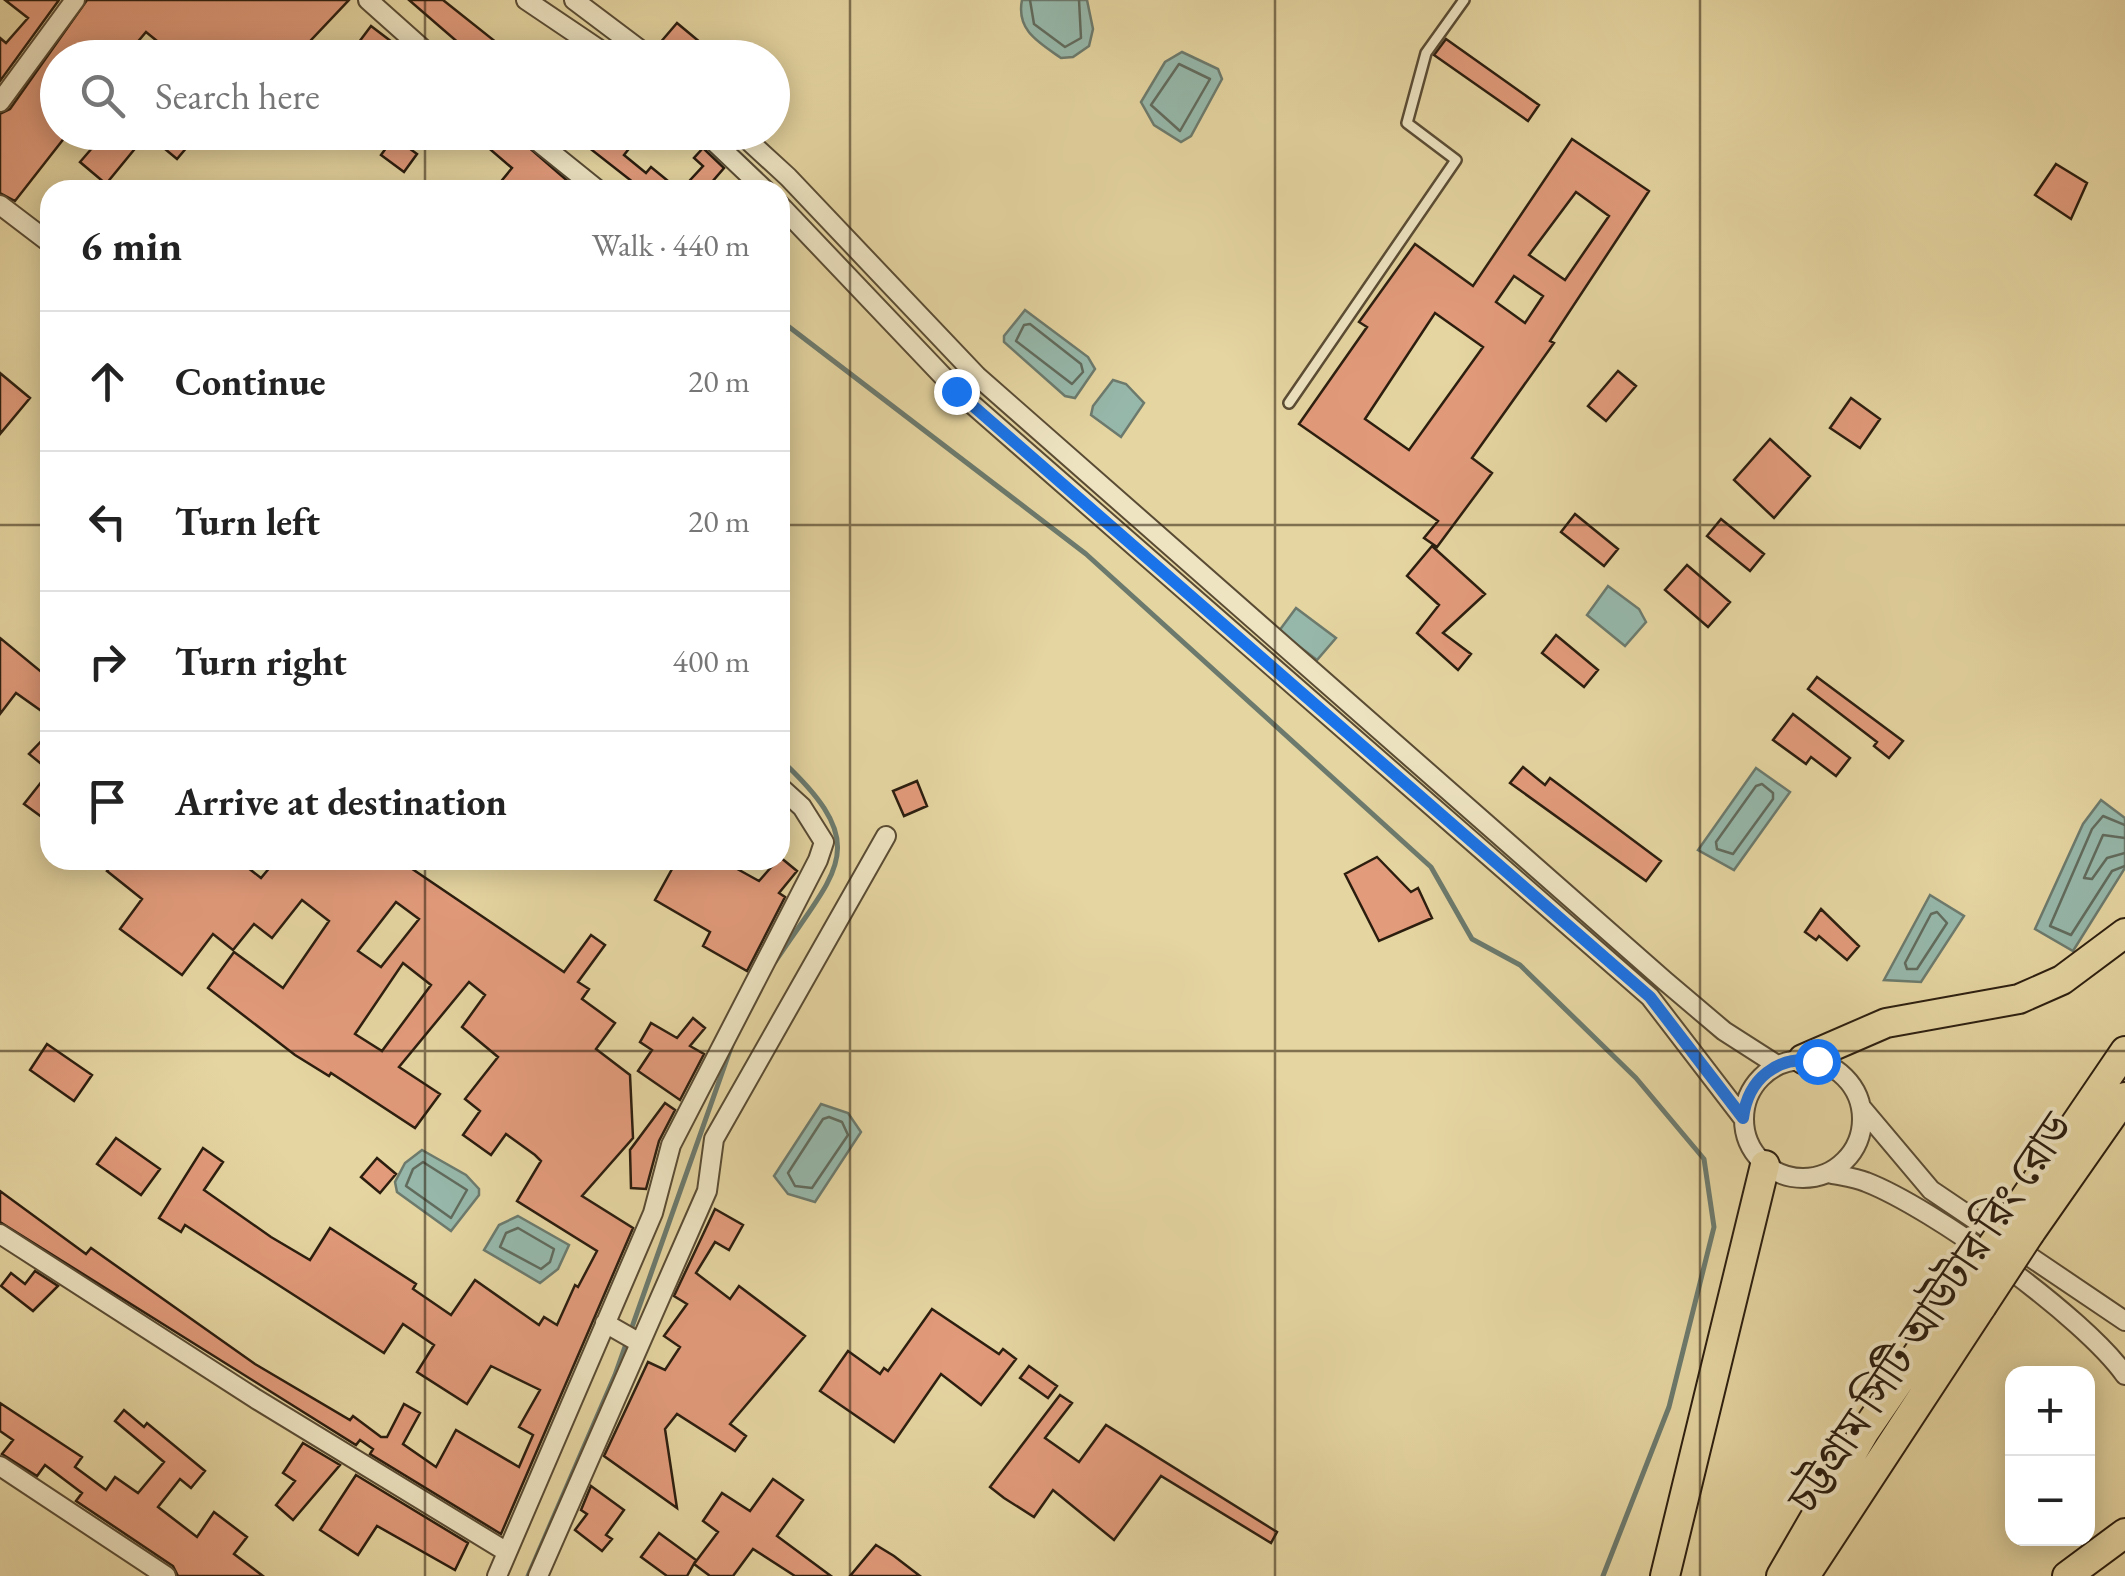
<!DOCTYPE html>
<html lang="en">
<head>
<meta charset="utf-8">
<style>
  :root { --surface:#fff; --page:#f6f6f6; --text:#222; --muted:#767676; --line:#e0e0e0 }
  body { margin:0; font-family:"EB Garamond","Noto Serif Bengali",serif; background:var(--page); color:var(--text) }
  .controls { position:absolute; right:30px; bottom:30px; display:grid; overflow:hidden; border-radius:20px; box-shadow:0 5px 25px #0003 }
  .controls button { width:90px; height:90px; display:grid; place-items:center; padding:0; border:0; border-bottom:2px solid var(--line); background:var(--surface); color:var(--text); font:50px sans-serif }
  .stop { position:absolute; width:30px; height:30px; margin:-22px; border:8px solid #1a73e8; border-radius:50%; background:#fff }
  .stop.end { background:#1a73e8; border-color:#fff; box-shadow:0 2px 10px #0008 }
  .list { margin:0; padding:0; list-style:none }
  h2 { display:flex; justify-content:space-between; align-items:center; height:130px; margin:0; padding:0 40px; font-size:42px }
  h2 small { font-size:32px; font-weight:400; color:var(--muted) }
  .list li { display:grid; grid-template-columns:65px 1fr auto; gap:30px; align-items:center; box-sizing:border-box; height:140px; padding:0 40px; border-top:2px solid var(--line) }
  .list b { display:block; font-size:38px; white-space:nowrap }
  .list em { font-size:32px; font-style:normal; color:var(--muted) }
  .icon { flex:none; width:55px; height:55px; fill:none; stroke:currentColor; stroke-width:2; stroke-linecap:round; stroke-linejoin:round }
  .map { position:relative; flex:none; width:2125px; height:1576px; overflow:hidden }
  .search { position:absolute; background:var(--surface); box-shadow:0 5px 25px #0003; left:40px; top:40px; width:750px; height:110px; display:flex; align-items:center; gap:25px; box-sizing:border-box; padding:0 35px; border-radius:55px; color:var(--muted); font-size:38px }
  .panel { position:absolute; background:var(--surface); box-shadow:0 5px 25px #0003; left:40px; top:180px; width:750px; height:690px; border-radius:30px }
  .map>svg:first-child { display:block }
  .water { fill:#96b8ab; stroke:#6c7a6d; stroke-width:2.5 }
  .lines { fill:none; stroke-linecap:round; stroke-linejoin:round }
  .shore { stroke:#616b5d; stroke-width:2.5 }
  .stream { stroke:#6c7a6d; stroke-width:5 }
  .building { fill:#e29b7b; stroke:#2c1e0f; stroke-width:2.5; fill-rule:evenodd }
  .lane-casing { stroke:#5a4c34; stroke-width:14 }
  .street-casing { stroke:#5a4c34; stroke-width:22 }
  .primary-casing { stroke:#2c1e0f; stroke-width:32 }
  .lane { stroke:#eee4c2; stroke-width:9 }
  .street { stroke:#eee4c2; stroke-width:18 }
  .primary { stroke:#e5d5a1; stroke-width:28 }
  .primary-bridge-casing { stroke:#2c1e0f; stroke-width:32; stroke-linecap:butt }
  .primary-bridge { stroke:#e5d5a1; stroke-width:28 }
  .route { stroke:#1a73e8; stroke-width:12 }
  .grid { fill:none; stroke:#2c1e0f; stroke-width:2.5; stroke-opacity:0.55 }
  .labels { text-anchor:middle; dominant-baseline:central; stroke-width:8; stroke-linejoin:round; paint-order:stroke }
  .street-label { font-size:45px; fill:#2c1e0f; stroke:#eee4c2 }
</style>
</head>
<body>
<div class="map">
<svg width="2125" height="1576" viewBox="0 0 2125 1576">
  <rect width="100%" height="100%" fill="#e5d5a1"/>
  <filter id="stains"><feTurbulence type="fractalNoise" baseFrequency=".002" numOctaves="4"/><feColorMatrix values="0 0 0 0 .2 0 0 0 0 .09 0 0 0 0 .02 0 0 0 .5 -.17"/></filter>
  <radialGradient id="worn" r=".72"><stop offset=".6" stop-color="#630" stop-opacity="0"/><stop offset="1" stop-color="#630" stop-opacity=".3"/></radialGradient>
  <path class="water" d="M1022,0H1087L1093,29L1089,46L1073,57L1061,58C1038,42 1016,30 1022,0Z
    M1182,52L1218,69L1222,79L1191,136L1181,142L1154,125L1141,102L1165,62Z
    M1025,310L1088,357L1095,369L1075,398L1065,396L1004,342V336Z
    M1113,380L1126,384L1144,403L1121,437L1091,415L1093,406Z
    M1608,586L1639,609L1646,622L1625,646L1587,615Z
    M1296,608L1336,638L1317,660L1279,631Z
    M1756,768L1790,792L1734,870L1698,850Z
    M2101,800L2125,818V868L2073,951L2035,929L2083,824Z
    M1930,895L1964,916L1921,982L1884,980Z
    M821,1104L848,1113L861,1132L815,1202L788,1194L774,1176Z
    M422,1150L466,1175L479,1189V1195L451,1231L397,1192L395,1182L405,1163Z
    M518,1216L569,1245L558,1269L540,1283L484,1250L499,1225Z"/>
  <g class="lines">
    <path class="shore" d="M1030,0L1034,24L1065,47L1081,38L1079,0
      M1179,64L1210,79L1180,131L1151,105Z
      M1030,324L1081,364L1083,372L1072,384L1016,341L1024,325Z
      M1762,784L1773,793V799L1733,854L1717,849L1716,842L1756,786Z
      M2125,825L2103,816L2092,829L2050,926L2071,935L2112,871L2125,866
      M2125,838L2103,835L2084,878L2092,879L2107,858L2125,853
      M1937,912L1947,923L1917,969H1907L1905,963L1931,914Z
      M829,1117L842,1122L848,1135L812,1188L795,1186L788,1173L823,1119Z
      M423,1162L467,1190L451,1218L406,1186L413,1169Z
      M518,1228L554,1249L550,1262L541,1269L500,1247L506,1233Z"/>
    <path class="stream" d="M780,320L1086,554L1431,867L1472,939L1520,965L1636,1078L1704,1159L1714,1227L1669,1407L1603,1576
      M775,962C836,869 876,848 780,759
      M528,1576L615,1375L733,1042"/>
  </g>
  <path class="building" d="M5,0H59L0,81V38L6,43L28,18Z
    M87,0H349L294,58H178L146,32L124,58H58V132H69L15,201L0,193V114L10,109Z
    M409,0H443L516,58H476Z
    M677,23L701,43L690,58H675L659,44Z
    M371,26L392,42L380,58L359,42Z
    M1446,39L1539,105L1528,121L1434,55Z
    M106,132H171L188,146L177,159L147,134L106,184L80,162Z
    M470,132H511L578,190H494L512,168Z
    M578,132H642L624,155L646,173L651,167L679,190H643L588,147L592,143Z
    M394,137L417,154L404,172L381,155Z
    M1572,139L1649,191L1550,341L1554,343L1472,458L1492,473L1437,547L1424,538L1438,521L1299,424L1367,327L1359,322L1415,244L1473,286ZM1576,192L1609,216L1565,280L1529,255ZM1514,276L1543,296L1525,323L1496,302ZM1435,313L1483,347L1409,450L1365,419Z
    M703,148L724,168L705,190H681L703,166L694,158Z
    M2056,164L2087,183L2071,219L2035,195Z
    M1618,371L1636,386L1606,421L1588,406Z
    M0,373L30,398L0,434Z
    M1851,398L1880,419L1860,448L1830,428Z
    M1770,439L1810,476L1774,518L1734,480Z
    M1575,514L1618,549L1604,566L1561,532Z
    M1721,519L1764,554L1750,571L1707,536Z
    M1432,546L1485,594L1443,633L1471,654L1458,670L1417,633L1439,605L1407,576Z
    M1687,565L1730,602L1708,627L1665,590Z
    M1556,635L1598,670L1584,687L1542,653Z
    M0,638L50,679V717L16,693L0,714Z
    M1817,677L1903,741L1889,758L1874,746L1877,742L1808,689Z
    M1793,714L1850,758L1836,776L1811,757L1806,764L1773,740Z
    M50,732V823L24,804L50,771L29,754Z
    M1523,767L1545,785L1550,778L1661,861L1646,881L1510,783Z
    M917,781L927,806L904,816L893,791Z
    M780,857L797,871L779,893L785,897L747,971L703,946L710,932L655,900L677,860H721L759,881Z
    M1377,857L1411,892L1418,888L1432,918L1379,941L1345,874Z
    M116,860H238L261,878L276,860H399L564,972L591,935L605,945L578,982L589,989L582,999L615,1023L596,1049L630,1075L633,1138L582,1196L633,1228L501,1534L370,1454L373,1449L360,1440L356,1445L0,1222V1191L86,1254L91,1248L255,1364L350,1420L353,1416L381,1437H387L404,1404L420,1413L403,1444L436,1467L456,1430L519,1467L533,1435L519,1427L540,1390L491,1366L467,1404L417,1372L434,1345L403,1324L384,1353L185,1225L181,1232L159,1218L203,1148L223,1162L204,1190L271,1237L310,1260L330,1228L416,1284L413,1289L451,1315L475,1280L539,1325L544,1317L557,1325L575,1285L578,1287L597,1251L517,1201L541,1161L535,1155L506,1134L491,1155L463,1135L480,1111L465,1099L498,1057L462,1027L485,995L469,982L399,1067L440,1094L415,1128L331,1073L329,1076L295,1055L208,988L234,952L283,988L329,921L302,900L272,938L254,924L233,950L213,934L182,975L120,929L142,899L107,871ZM396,902L419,919L381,967L358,951ZM403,963L431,985L382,1051L355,1034Z
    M1821,909L1859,946L1847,960L1819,936L1816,940L1805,932Z
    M693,1018L705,1028L690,1046L704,1054L680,1100L638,1071L652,1050L640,1042L651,1023L677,1038Z
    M47,1044L92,1075L74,1101L30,1070Z
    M665,1103L675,1110L659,1141L646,1189L631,1188L630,1150Z
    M116,1138L160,1169L141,1195L97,1164Z
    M377,1158L396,1174L380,1193L361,1177Z
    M715,1209L743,1225L729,1250L715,1242L696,1273L730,1299L739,1286L805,1336L730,1424L746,1436L735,1451L677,1414L665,1429L677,1508L604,1456L648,1362L665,1370L680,1347L664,1336L687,1304L674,1296Z
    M35,1271L58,1286L33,1311L1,1286L11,1273L25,1284Z
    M932,1309L999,1354L1003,1349L1016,1359L981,1405L941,1374L894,1442L820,1391L848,1351L880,1374L884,1368L888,1371Z
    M1029,1366L1057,1386L1048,1398L1020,1378Z
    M1060,1395L1072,1403L1045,1438L1079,1462L1106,1425L1277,1532L1271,1543L1161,1476L1114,1540L1053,1490L1034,1517L1004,1498L990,1487Z
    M0,1403L82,1457L75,1467L106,1490L115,1477L138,1493L164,1462L115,1421L124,1410L144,1427L147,1423L205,1471L191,1488L180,1479L158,1507L197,1537L214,1512L247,1537L234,1554L263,1576H178L173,1566L76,1501L82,1493L45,1465L37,1476L2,1454L13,1440L0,1431Z
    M303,1443L340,1465L293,1520L276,1505L295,1481L283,1473Z
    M356,1475L468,1543L455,1570L377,1526L358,1555L320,1530Z
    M773,1479L803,1500L777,1536L831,1576H795L753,1549L733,1576H710L694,1564L718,1532L703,1521L722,1493L750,1511Z
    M591,1486L624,1510L606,1535L612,1539L602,1551L575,1530L587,1514L581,1510Z
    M659,1533L696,1560L687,1576H667L641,1557Z
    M876,1545L894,1556L920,1576H850Z"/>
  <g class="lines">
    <g class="lane-casing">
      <path id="lane" d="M1289,403L1456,160L1407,123L1426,53L1464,0"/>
    </g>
    <g class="street-casing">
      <path id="street" d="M368,0L433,58
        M526,0L612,58
        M574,0L651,58
        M0,102L75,0
        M526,132L598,190
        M704,132L765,190
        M739,132L788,177L977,376L1665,981L1724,1031L1777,1065
        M0,205L50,243
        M780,205L957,391L1650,997L1743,1118
        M1744 1119a59 59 0 1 1 118 0a59 59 0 1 1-118 0Z
        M1861,1107L1931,1190L2125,1321
        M1828,1173C1841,1176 1854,1177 1866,1182C1933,1208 2084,1317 2125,1375
        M0,1234L256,1399L507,1552
        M605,1323L640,1343
        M0,1466L166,1576
        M497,1576L653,1213L671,1145L818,860L824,842L802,807L780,787
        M538,1576L707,1191L714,1139L886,836"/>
    </g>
    <g class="primary-casing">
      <path id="primary" d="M1803,1059L1886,1023L2019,999L2062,980L2125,933
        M2012,1217L2125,1051
        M2030,1233L2125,1097
        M1665,1576L1765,1165
        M1781,1576L1865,1431L1960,1292
        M1805,1576L1982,1306
        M2067,1576L2125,1533"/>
    </g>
    <use href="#lane" class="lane"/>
    <use href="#street" class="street"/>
    <use href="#primary" class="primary"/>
    <g class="primary-bridge-casing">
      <path id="primary-bridge" d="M1960,1292L2012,1217
        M1982,1306L2030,1233"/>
    </g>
    <use href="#primary-bridge" class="primary-bridge"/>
  </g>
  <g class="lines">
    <path class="route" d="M956,391L1650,997L1743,1118C1748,1079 1777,1055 1817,1061"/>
  </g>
  <path class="grid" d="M425,0V58M850,0V1576M1275,0V1576M1700,0V1576M425,132V190M0,525H50M780,525H2125M425,860V1576M0,1051H2125"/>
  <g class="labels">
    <g class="street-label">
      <text transform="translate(1929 1312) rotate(-56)">চট্টগ্রাম সিটি আউটার রিং রোড</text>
    </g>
  </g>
  <rect width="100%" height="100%" filter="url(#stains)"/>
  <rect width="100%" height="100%" fill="url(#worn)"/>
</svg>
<div class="controls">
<button>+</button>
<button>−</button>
</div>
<div class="stop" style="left:1817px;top:1061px"></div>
<div class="stop end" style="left:956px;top:391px"></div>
<div class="search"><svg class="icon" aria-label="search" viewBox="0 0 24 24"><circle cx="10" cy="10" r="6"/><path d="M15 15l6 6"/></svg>Search here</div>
<section class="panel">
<h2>6 min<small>Walk · 440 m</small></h2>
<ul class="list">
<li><svg class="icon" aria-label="ahead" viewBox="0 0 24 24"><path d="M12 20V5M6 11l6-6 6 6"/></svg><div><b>Continue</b></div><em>20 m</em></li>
<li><svg class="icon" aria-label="left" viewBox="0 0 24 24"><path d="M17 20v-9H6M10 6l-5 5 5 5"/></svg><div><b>Turn left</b></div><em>20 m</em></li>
<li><svg class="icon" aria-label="right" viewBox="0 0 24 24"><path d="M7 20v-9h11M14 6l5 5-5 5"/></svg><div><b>Turn right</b></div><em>400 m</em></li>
<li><svg class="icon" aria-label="arrive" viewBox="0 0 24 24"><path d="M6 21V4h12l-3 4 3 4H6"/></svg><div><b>Arrive at destination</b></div></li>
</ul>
</section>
</div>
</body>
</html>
